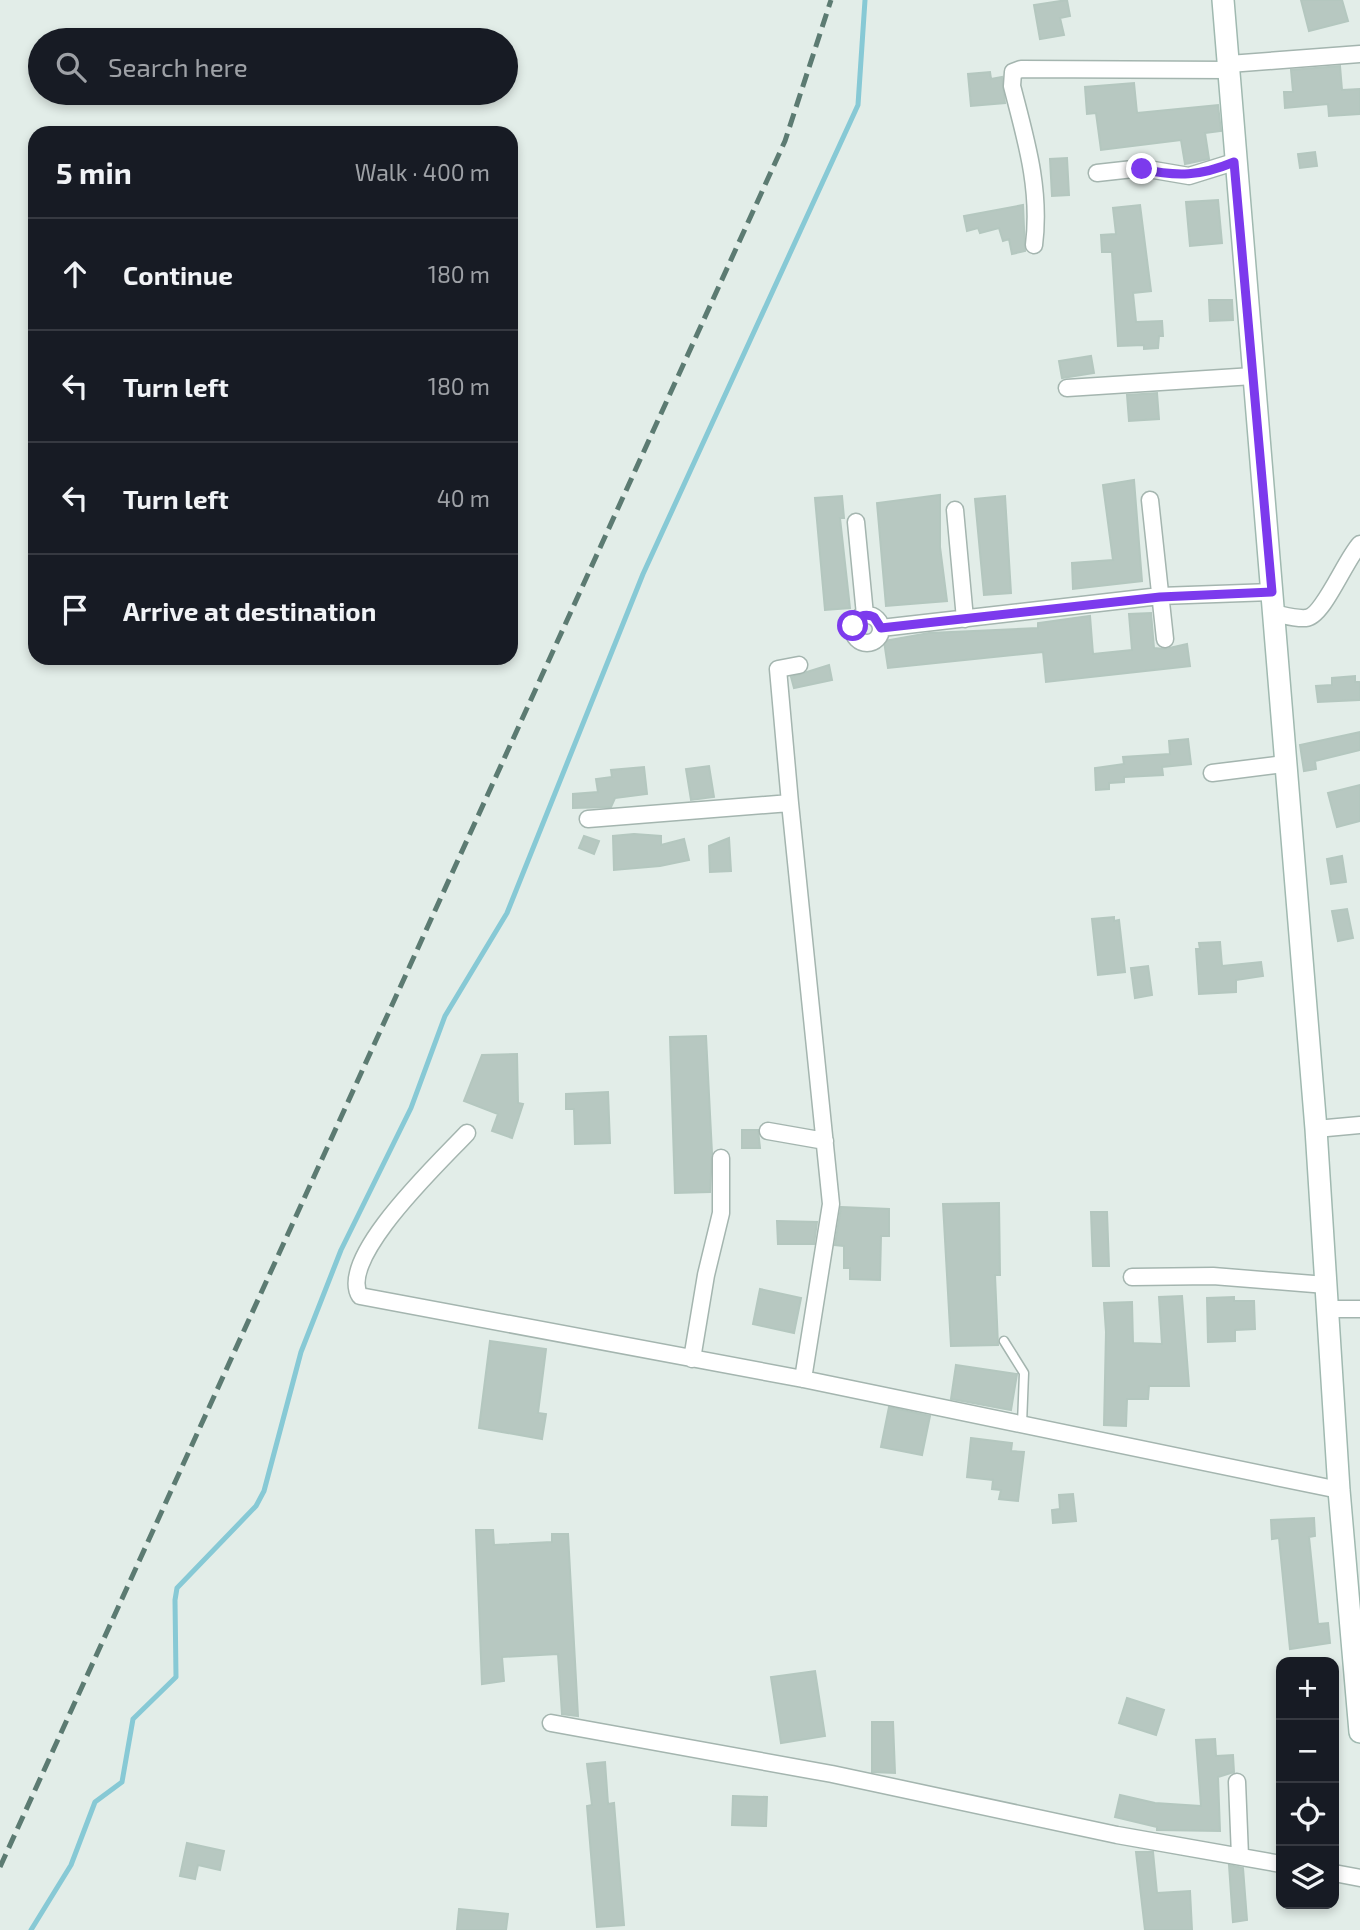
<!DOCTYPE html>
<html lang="en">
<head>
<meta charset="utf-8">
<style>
  :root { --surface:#171b24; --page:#20242c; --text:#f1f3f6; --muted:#9ea1a6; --line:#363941 }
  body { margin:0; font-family:"Exo 2",sans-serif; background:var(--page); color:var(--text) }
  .controls { position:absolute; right:21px; bottom:21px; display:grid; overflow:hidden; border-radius:14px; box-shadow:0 4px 10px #0003 }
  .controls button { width:63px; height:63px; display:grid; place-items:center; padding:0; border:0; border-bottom:2px solid var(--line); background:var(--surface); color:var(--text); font:35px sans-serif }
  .stop { position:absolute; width:21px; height:21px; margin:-16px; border:5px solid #7c3aed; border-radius:50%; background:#fff }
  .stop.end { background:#7c3aed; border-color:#fff; box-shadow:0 2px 7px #0008 }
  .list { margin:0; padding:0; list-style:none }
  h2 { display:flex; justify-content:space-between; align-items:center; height:91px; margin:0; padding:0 28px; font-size:30px }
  h2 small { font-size:23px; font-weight:400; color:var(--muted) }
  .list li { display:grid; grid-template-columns:46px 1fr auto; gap:21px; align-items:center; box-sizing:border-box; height:112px; padding:0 28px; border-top:2px solid var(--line) }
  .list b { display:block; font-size:26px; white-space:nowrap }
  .list em { font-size:23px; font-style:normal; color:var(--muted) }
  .icon { flex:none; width:38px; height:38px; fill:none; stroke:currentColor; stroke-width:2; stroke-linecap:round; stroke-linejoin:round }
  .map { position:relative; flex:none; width:1360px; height:1930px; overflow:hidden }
  .search { position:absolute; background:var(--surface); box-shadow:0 4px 10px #0003; left:28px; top:28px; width:490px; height:77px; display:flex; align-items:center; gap:18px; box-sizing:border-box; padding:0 24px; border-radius:38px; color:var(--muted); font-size:26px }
  .panel { position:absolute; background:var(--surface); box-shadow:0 4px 10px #0003; left:28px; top:126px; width:490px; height:539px; border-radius:21px }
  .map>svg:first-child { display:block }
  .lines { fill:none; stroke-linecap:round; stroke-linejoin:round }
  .stream { stroke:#87c9d5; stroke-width:5 }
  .building { fill:#b7c8c1; stroke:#b4c7bf; stroke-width:2 }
  .lane-casing { stroke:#a4b5af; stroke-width:11 }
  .street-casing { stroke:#a4b5af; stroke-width:19 }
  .secondary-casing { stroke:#a0b9b0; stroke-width:24 }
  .lane { stroke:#fff; stroke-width:8 }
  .street { stroke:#fff; stroke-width:16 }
  .secondary { stroke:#fff; stroke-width:21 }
  .rail { stroke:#5c7b72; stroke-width:5; stroke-dasharray:14 7; stroke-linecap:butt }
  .route { stroke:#7c3aed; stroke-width:9 }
</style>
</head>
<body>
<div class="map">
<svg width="1360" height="1930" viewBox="0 0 1360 1930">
  <rect width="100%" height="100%" fill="#e2ede8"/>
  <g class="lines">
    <path class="stream" d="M31,1930L71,1865L95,1802L122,1782L133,1719L176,1677L175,1600L177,1588L256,1506L264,1491L301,1352L341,1250L411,1108L445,1016L507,913L643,574L858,105L865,0"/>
  </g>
  <path class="building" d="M1067,0L1070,16L1060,18L1064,35L1040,39L1034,5Z
    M1301,0H1342L1348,21L1309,31Z
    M1340,66L1342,90L1360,89V114L1329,116L1328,104L1285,108L1284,92H1293L1291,70Z
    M990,72L991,79L1002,77L1005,103L971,106L968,74Z
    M1134,83L1137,113L1218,105L1221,131L1205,133L1209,159L1185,164L1181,140L1101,150L1096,113L1087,114L1085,87Z
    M1315,152L1317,166L1300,168L1298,154Z
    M1067,158L1069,195L1052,196L1050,159Z
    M1218,200L1222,243L1190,246L1186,202Z
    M1023,205L1025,251L1012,254L1009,239L1003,241L999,228L980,233L978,228L967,231L964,216Z
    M1140,205L1151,291L1133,293L1136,322L1162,321L1163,336H1159L1158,348L1144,349V345L1118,346L1112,252H1102L1101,235L1116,234L1113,208Z
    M1209,300H1232L1233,320L1210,321Z
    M1091,356L1094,373L1062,378L1059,361Z
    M1157,393L1159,419L1129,421L1127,395Z
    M1134,480L1142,581L1073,589L1072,563L1113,560L1103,485Z
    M940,495V547L947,601L886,606L877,503Z
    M842,496L844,518H840L850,608L825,610L815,498Z
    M1005,496L1011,593L984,595L975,499Z
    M1151,613L1154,648L1165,649L1187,644L1190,666L1046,682L1043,652L888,668L884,641L929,633L1038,628V623L1090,616L1093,654L1132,650L1129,614Z
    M829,665L832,680L794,688L791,677Z
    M1355,676V682H1360V700L1318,702L1316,686L1332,685V678Z
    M1360,732V750L1315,761L1316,769L1304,771L1300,745Z
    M1188,739L1191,764L1162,767L1163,775L1124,777V782L1109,783V789L1096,790L1095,768L1124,764L1123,757L1170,754L1169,741Z
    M709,766L714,797L691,800L686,769Z
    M644,767L647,794L615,798L611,807L573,808V794L598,792L596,779L612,777L611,770Z
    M1360,785V821L1337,827L1328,793Z
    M634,834L661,836V845L684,839L689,860L660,866L614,870L613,836Z
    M584,836L599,841L594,854L579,848Z
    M729,838L731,871L710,872L709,846Z
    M1342,856L1346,882L1331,884L1327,859Z
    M1347,909L1353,938L1338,941L1332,911Z
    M1114,917V921L1119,920L1125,972L1098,975L1092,919Z
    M1220,942L1222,966L1261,962L1263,976L1236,980V992L1199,994L1196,949H1200L1199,943Z
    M1148,966L1152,995L1135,998L1131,968Z
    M706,1036L712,1153L710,1192L675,1193L670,1037Z
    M517,1054L518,1103L523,1104L512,1138L492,1131L498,1114L464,1101L482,1055Z
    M608,1092L610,1143L575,1144L574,1109H566V1094Z
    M742,1130H758L760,1148H742Z
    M999,1203L1000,1275H995L998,1345L951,1346L943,1204Z
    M841,1207L889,1209V1236H881L880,1280L850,1279V1268H844V1246L835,1245Z
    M1091,1212H1107L1109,1266H1093Z
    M777,1221L817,1222L814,1244H778Z
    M760,1289L801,1298L794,1333L753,1324Z
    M1182,1296L1189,1386H1149L1148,1399H1127L1126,1426L1104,1425L1106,1332L1104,1303L1132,1302L1133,1343L1162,1344L1159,1297Z
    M1234,1297V1301H1254L1255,1329L1235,1330V1341L1208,1342L1207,1298Z
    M490,1341L546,1349L538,1413L546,1414L542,1439L479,1428Z
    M956,1365L1017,1374L1011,1410L951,1399Z
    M889,1407L930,1416L922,1455L881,1447Z
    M971,1438L1012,1443L1011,1451L1024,1452L1018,1501L999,1499L1001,1490L992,1489L993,1480L967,1477Z
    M1073,1494L1076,1521L1053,1523L1052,1510L1060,1509L1059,1495Z
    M1314,1518L1315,1536L1309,1537L1318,1624L1328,1623L1330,1643L1290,1649L1279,1538L1272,1539L1271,1520Z
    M476,1530H493L494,1545L552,1542V1534H568L578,1716L562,1714L558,1654L502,1657L504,1681L482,1684Z
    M815,1671L825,1736L781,1743L771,1677Z
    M1127,1698L1164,1710L1156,1735L1119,1723Z
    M872,1722H893L895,1773L872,1772Z
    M1215,1739L1216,1756L1233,1755L1234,1772L1218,1777L1220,1831L1157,1830V1827L1115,1817L1120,1795L1155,1803L1201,1806L1196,1740Z
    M605,1762L608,1804L614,1803L624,1925L597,1927L587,1806L592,1805L587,1764Z
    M733,1796L767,1797L766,1826L732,1825Z
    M187,1843L224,1851L220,1870L198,1865L195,1879L180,1876Z
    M1136,1852H1153L1157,1893L1190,1891L1192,1930H1145Z
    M1229,1865L1243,1868L1247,1920L1233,1922Z
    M459,1909L508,1914L506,1930H457Z"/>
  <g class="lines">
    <g class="lane-casing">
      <path id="lane" d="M1004,1341L1024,1373L1022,1424"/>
    </g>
    <g class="street-casing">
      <path id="street" d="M1229,64L1360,54
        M1097,173L1142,168L1189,176L1234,162
        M1034,245C1041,189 1026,140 1012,86L1013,72L1021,69L1229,70
        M1067,388L1253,376
        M1150,500L1165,639
        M955,510L965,619
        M856,522L865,615
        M1273,613C1283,615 1296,619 1306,618C1323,617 1345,560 1360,544
        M853 629a14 14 0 1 1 28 0a14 14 0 1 1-28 0Z
        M881,628L1160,596L1272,592
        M1212,773L1284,764
        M790,803L778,669L799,665
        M588,819L790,803L831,1204L803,1379
        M1316,1129L1360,1125
        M768,1131L825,1141
        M467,1133C442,1160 336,1259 360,1296L803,1379L1339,1490
        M1132,1277L1213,1276L1326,1285
        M1328,1309H1360
        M692,1359L706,1275L721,1213V1158
        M551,1723L832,1774L1117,1835L1281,1864
        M1237,1782L1240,1856
        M1334,1873L1360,1878"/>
    </g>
    <g class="secondary-casing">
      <path id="secondary" d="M1223,0L1316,1129L1339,1490L1360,1732"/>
    </g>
    <use href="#lane" class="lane"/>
    <use href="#street" class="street"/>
    <use href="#secondary" class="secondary"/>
    <path class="rail" d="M0,1867L785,141L831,0"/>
  </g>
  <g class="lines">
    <path class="route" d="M853,626C856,616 865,613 874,617L881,628L1160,597L1272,592L1234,162C1201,176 1177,177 1142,169"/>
  </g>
</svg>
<div class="controls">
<button>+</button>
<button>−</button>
<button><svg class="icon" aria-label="locate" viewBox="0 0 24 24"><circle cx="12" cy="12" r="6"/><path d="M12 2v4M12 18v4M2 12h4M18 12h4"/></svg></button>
<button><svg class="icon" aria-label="layers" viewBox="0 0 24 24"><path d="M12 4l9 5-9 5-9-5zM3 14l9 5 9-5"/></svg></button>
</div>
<div class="stop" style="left:853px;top:626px"></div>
<div class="stop end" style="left:1142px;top:169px"></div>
<div class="search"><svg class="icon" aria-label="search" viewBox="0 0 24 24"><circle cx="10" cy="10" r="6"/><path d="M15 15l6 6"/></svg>Search here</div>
<section class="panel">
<h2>5 min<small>Walk · 400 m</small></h2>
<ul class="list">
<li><svg class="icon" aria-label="ahead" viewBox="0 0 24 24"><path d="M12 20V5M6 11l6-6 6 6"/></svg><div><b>Continue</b></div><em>180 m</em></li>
<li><svg class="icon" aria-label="left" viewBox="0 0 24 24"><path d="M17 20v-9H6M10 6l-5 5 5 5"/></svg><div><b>Turn left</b></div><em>180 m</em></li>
<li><svg class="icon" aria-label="left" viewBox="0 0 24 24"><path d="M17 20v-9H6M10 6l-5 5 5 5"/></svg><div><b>Turn left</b></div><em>40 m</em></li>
<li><svg class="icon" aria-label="arrive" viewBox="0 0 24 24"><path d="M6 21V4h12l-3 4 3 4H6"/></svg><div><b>Arrive at destination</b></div></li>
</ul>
</section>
</div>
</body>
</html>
